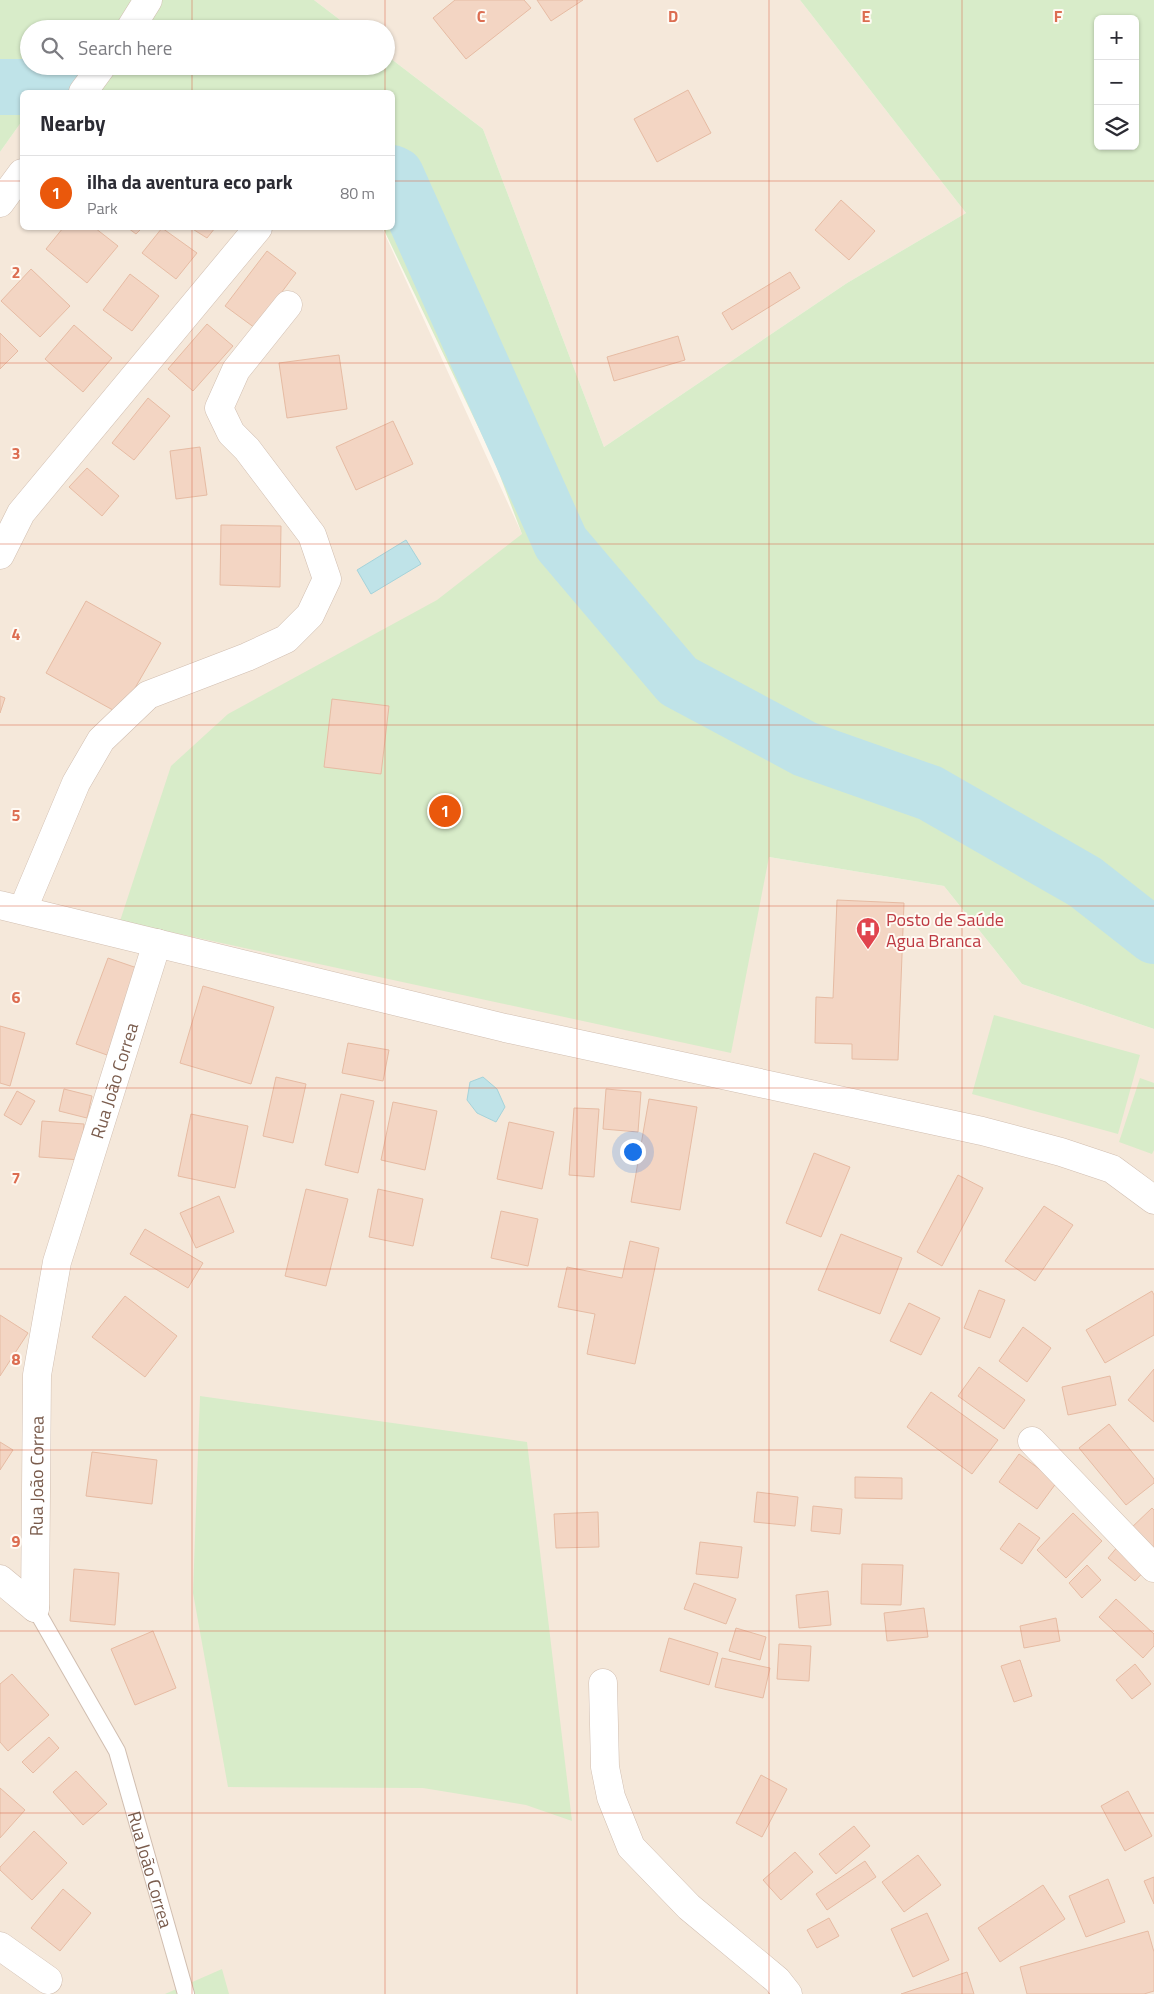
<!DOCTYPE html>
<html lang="en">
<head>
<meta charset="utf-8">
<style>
  :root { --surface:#fff; --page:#f7f7f7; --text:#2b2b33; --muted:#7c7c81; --line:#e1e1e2; --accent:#ea580c }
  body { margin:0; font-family:"Titillium Web",sans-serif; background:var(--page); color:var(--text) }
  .controls { position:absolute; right:15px; top:15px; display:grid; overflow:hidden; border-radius:8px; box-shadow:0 1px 4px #0004 }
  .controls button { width:45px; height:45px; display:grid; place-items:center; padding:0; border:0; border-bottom:1px solid var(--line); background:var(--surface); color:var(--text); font:25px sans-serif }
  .you { position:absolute; left:632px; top:1151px; width:18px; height:18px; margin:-12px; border:4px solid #fff; border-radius:50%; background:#1a73e8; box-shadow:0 0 0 8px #1a73e833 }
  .badge { display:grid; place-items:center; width:32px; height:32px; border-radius:50%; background:var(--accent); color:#fff; font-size:16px; font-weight:700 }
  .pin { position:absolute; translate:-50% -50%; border:2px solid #fff; box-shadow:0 1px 5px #0006 }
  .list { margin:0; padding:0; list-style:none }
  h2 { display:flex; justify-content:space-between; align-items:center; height:65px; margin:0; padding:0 20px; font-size:21px }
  h2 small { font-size:16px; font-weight:400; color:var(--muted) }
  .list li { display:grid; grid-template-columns:32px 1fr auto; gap:15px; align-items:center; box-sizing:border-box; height:75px; padding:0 20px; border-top:1px solid var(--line) }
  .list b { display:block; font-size:19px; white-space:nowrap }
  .list p { margin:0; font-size:16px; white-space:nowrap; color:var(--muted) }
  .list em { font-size:16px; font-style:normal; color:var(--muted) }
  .icon { flex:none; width:28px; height:28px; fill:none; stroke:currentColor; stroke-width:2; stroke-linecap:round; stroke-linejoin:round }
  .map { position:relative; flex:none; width:1154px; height:1994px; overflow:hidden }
  .search { position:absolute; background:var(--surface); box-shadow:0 1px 4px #0004; left:20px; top:20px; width:375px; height:55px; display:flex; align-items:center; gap:12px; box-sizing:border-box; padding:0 18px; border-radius:28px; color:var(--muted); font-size:19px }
  .panel { position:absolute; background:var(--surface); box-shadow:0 1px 4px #0004; left:20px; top:90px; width:375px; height:140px; border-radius:8px }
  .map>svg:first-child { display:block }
  .residential { fill:#f5e8da }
  .green { fill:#d8ecc9; fill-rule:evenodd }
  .water { fill:#bfe3e8; stroke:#a5d3da }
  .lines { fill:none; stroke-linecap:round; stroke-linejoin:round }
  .river { stroke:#bfe3e8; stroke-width:56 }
  .building { fill:#f3d5c3; stroke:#e6bba3 }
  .lane-casing { stroke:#d1beb0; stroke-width:18 }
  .street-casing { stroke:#d1beb0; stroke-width:29 }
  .lane { stroke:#fff; stroke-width:16 }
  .street { stroke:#fff; stroke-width:28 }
  .grid { fill:none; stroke:#dc6d51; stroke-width:1; stroke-opacity:0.55 }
  .labels { text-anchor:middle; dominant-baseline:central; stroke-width:4; stroke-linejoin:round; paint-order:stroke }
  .health-label { font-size:18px; fill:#be3a42; stroke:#fffaf3; text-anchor:start }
  .street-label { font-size:18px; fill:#7a5c4d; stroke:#fffaf3 }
  .grid-label { font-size:16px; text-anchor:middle; font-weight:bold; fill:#dc6d51; stroke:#fffaf3; stroke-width:4; stroke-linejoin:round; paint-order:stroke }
</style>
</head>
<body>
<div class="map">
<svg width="1154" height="1994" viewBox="0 0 1154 1994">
  <rect width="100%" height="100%" fill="#fdf6ec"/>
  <path class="residential" d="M314,0H800L966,213L847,283L604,447L483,129L386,55V29H352Z
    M64,66H66L103,92H44Z
    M22,121V228H382L522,534L769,857L944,886L1022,984L1154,1029V1994H0V152Z"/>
  <path class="green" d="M0,0H314L352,29H29V66H64L44,92H22V121L0,152Z
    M800,0H1154V1029L1022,984L944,886L769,857L731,1053L120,921L171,766L228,714L437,600L522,534L494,460L383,228H392V92H103L66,66H386V55L483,129L604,447L847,283L966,213ZM1098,19H1135V146H1098Z
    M994,1015L1140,1055L1118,1134L972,1094Z
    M1140,1078L1154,1083V1150L1152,1154L1119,1142Z
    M200,1396L527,1442L572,1821L526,1805L423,1788L228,1787L193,1593Z
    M222,1969L229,1994H165Z"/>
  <path class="water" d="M406,540L421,564L371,594L357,570Z
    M483,1077L497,1089L505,1107L496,1122L477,1113L467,1100L470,1082Z"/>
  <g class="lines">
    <path class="river" d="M0,87H56
      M392,173L396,175L561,543L678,681L805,749L930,793L1085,882L1154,936"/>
  </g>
  <path class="building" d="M455,0H524L531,8L466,59L433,18Z
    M537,0H583L551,21Z
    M688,90L711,133L657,162L634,119Z
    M841,200L875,231L849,260L815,230Z
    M63,228H95L118,246L87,283L46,249Z
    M128,228H142L136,234Z
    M162,228L197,253L176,279L142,253Z
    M191,228H215L207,238Z
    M267,251L296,273L255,328L225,306Z
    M31,269L70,306L40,337L1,301Z
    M790,272L800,288L732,330L722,313Z
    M130,274L159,296L132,331L103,310Z
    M207,324L233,346L193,391L168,369Z
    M74,325L112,358L83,392L45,359Z
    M0,333L18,351L0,369Z
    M678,336L685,360L614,381L607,357Z
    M339,355L347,409L287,418L279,363Z
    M148,398L170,416L134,460L112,443Z
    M393,421L413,464L356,490L336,447Z
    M200,447L207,495L176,499L170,451Z
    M87,468L119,496L102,516L69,487Z
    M221,525L281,526L280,587L220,585Z
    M86,601L161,643L120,714L46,673Z
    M0,696L5,698L0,713Z
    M332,699L389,706L381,774L324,767Z
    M837,900L904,903L898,1060L852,1059V1044L815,1043L816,997L833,998Z
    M108,958L140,969L107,1055L76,1044Z
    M203,986L274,1007L251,1084L180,1063Z
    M0,1026L25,1033L10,1086L0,1083Z
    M348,1043L389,1050L383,1081L342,1073Z
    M276,1077L306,1084L293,1143L263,1136Z
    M64,1089L92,1096L87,1118L59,1111Z
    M606,1089L641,1092L638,1132L603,1129Z
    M17,1091L35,1101L21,1125L4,1115Z
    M341,1094L374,1101L358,1173L325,1165Z
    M649,1099L697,1107L680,1210L631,1202Z
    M393,1102L437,1111L425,1170L381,1160Z
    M574,1108L599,1109L594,1177L569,1175Z
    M191,1114L248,1126L235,1188L178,1176Z
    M42,1121L84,1124L81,1160L39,1157Z
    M509,1122L554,1132L542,1189L497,1179Z
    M814,1153L850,1167L821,1237L786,1223Z
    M958,1175L983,1188L942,1266L917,1252Z
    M306,1189L348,1199L326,1286L285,1276Z
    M378,1189L423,1199L413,1246L369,1237Z
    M219,1196L234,1232L196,1248L180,1213Z
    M1044,1206L1073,1225L1035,1281L1005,1261Z
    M501,1211L538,1219L528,1266L491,1258Z
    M145,1229L203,1263L188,1288L130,1254Z
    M841,1234L902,1258L880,1314L818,1290Z
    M630,1241L659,1248L635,1364L587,1354L595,1314L558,1307L567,1267L622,1278Z
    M979,1290L1005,1300L990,1338L964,1328Z
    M1152,1291L1154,1295V1335L1105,1363L1086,1330Z
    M125,1296L177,1336L145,1377L92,1337Z
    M909,1303L940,1318L921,1355L890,1341Z
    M0,1315L28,1333L0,1376Z
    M1023,1327L1051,1348L1027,1382L999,1361Z
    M979,1367L1025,1400L1004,1429L958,1396Z
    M1154,1369V1422L1128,1400Z
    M1110,1376L1116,1405L1068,1415L1062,1387Z
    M931,1392L998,1440L972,1474L907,1427Z
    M1109,1424L1154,1479V1483L1126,1505L1079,1448Z
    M0,1442L13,1450L0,1470Z
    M92,1452L157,1460L152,1504L86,1496Z
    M1019,1454L1057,1482L1037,1509L999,1482Z
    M855,1477L902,1478V1499L855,1498Z
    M757,1492L798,1497L795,1526L754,1522Z
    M813,1506L842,1509L840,1534L811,1531Z
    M1152,1508L1154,1510V1554L1129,1530Z
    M598,1512L599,1547L556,1548L554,1514Z
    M1073,1513L1102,1541L1066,1578L1037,1550Z
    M1019,1523L1040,1538L1022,1564L1000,1549Z
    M700,1542L742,1547L738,1578L696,1574Z
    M1119,1545L1147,1568L1135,1581L1108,1558Z
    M862,1564L903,1565L901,1605L861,1604Z
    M1087,1565L1101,1580L1082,1598L1069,1583Z
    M74,1569L119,1573L115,1625L70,1621Z
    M694,1583L736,1599L726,1624L684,1609Z
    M828,1591L831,1625L799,1628L796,1595Z
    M1116,1599L1154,1634V1646L1143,1658L1099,1617Z
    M924,1608L928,1637L887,1641L884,1613Z
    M1056,1618L1060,1641L1024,1648L1020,1626Z
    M736,1628L766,1637L760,1660L729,1651Z
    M153,1631L176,1688L135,1705L111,1649Z
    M669,1638L718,1653L709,1685L660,1671Z
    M779,1644L811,1646L809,1681L777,1679Z
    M722,1658L770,1668L763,1698L715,1687Z
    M1020,1660L1032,1696L1014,1702L1001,1666Z
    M1135,1664L1151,1684L1132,1699L1116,1680Z
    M12,1674L49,1715L8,1751L0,1742V1684Z
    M49,1737L59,1748L33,1773L22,1762Z
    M76,1771L107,1804L83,1825L53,1792Z
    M761,1775L787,1789L762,1837L736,1823Z
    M0,1788L25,1810L0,1838Z
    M1128,1791L1152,1836L1125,1851L1101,1806Z
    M854,1826L870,1846L836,1874L819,1854Z
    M34,1831L67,1863L32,1900L0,1870V1867Z
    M795,1852L813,1872L781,1900L763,1880Z
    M918,1855L941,1885L904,1912L882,1882Z
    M865,1861L876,1877L827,1910L816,1894Z
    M1154,1877V1904L1144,1881Z
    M1108,1879L1125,1922L1086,1937L1069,1896Z
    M1043,1885L1065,1919L1000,1962L978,1928Z
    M63,1889L91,1913L60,1951L31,1928Z
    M927,1913L949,1960L913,1977L891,1929Z
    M829,1918L839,1936L817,1948L807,1930Z
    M1148,1931L1154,1952V1991L1144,1994H1027L1020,1967Z
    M967,1972L974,1994H901Z"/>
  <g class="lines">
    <g class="lane-casing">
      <g id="lane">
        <path id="s1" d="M35,1608L117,1751L186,1994"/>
      </g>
    </g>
    <g class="street-casing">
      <g id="street">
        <path d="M130,29L148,0"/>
        <path d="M83,92L102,66"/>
        <path d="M0,203L22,173"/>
        <path d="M0,555L21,513L258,228"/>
        <path d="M0,905L505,1028L982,1131L1061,1152L1112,1169L1154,1200"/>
        <path d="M23,909L76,783L101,740L148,695L247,657L286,639L310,615L327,579L312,535L247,449L231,433L219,408L236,370L288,305"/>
        <path d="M1032,1441L1154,1568"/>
        <path d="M0,1579L35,1608"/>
        <path id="s2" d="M35,1608L37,1375L57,1262L157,943"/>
        <path d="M603,1683L605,1767L611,1797L631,1847L689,1907L777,1980L788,1994"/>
        <path d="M0,1946L48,1980"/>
      </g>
    </g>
    <use href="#lane" class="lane"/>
    <use href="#street" class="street"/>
  </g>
  <path class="grid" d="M192,0V29M385,0V29M577,0V1994M769,0V1994M962,0V1994M192,66V92M385,66V92M0,181H22M392,181H1154M192,228V1994M385,228V1994M0,363H1154M0,544H1154M0,725H1154M0,906H1154M0,1088H1154M0,1269H1154M0,1450H1154M0,1631H1154M0,1813H1154"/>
  <defs>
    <g id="hospital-pin" transform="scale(1.25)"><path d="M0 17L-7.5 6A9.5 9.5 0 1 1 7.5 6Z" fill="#e0444e" stroke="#fffaf3"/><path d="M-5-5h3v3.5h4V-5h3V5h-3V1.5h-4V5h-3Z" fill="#fff"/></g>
  </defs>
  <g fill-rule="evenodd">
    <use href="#hospital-pin" x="868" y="929"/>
  </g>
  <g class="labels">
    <g class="health-label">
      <text x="886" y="919">Posto de Saúde<tspan x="886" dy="21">Agua Branca</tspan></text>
    </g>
    <g class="street-label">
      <text stroke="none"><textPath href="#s2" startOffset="538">Rua João Correa</textPath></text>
      <text stroke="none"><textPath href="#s2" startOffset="132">Rua João Correa</textPath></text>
      <text stroke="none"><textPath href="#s1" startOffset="288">Rua João Correa</textPath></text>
    </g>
  </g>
  <g class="grid-label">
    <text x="481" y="22">C</text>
    <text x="673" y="22">D</text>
    <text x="866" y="22">E</text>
    <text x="1058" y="22">F</text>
    <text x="16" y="278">2</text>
    <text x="16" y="459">3</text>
    <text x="16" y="640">4</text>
    <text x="16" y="821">5</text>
    <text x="16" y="1003">6</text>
    <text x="16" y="1184">7</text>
    <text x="16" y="1365">8</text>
    <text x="16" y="1547">9</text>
  </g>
</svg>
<div class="controls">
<button>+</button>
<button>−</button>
<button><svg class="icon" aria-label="layers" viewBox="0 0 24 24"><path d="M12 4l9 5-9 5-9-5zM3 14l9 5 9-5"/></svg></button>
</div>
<div class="you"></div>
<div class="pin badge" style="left:445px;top:811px">1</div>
<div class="search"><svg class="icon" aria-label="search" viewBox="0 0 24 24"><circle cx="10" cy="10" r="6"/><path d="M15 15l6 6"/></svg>Search here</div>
<section class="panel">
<h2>Nearby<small></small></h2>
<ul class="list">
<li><span class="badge">1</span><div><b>ilha da aventura eco park</b><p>Park</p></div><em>80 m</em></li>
</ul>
</section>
</div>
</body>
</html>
